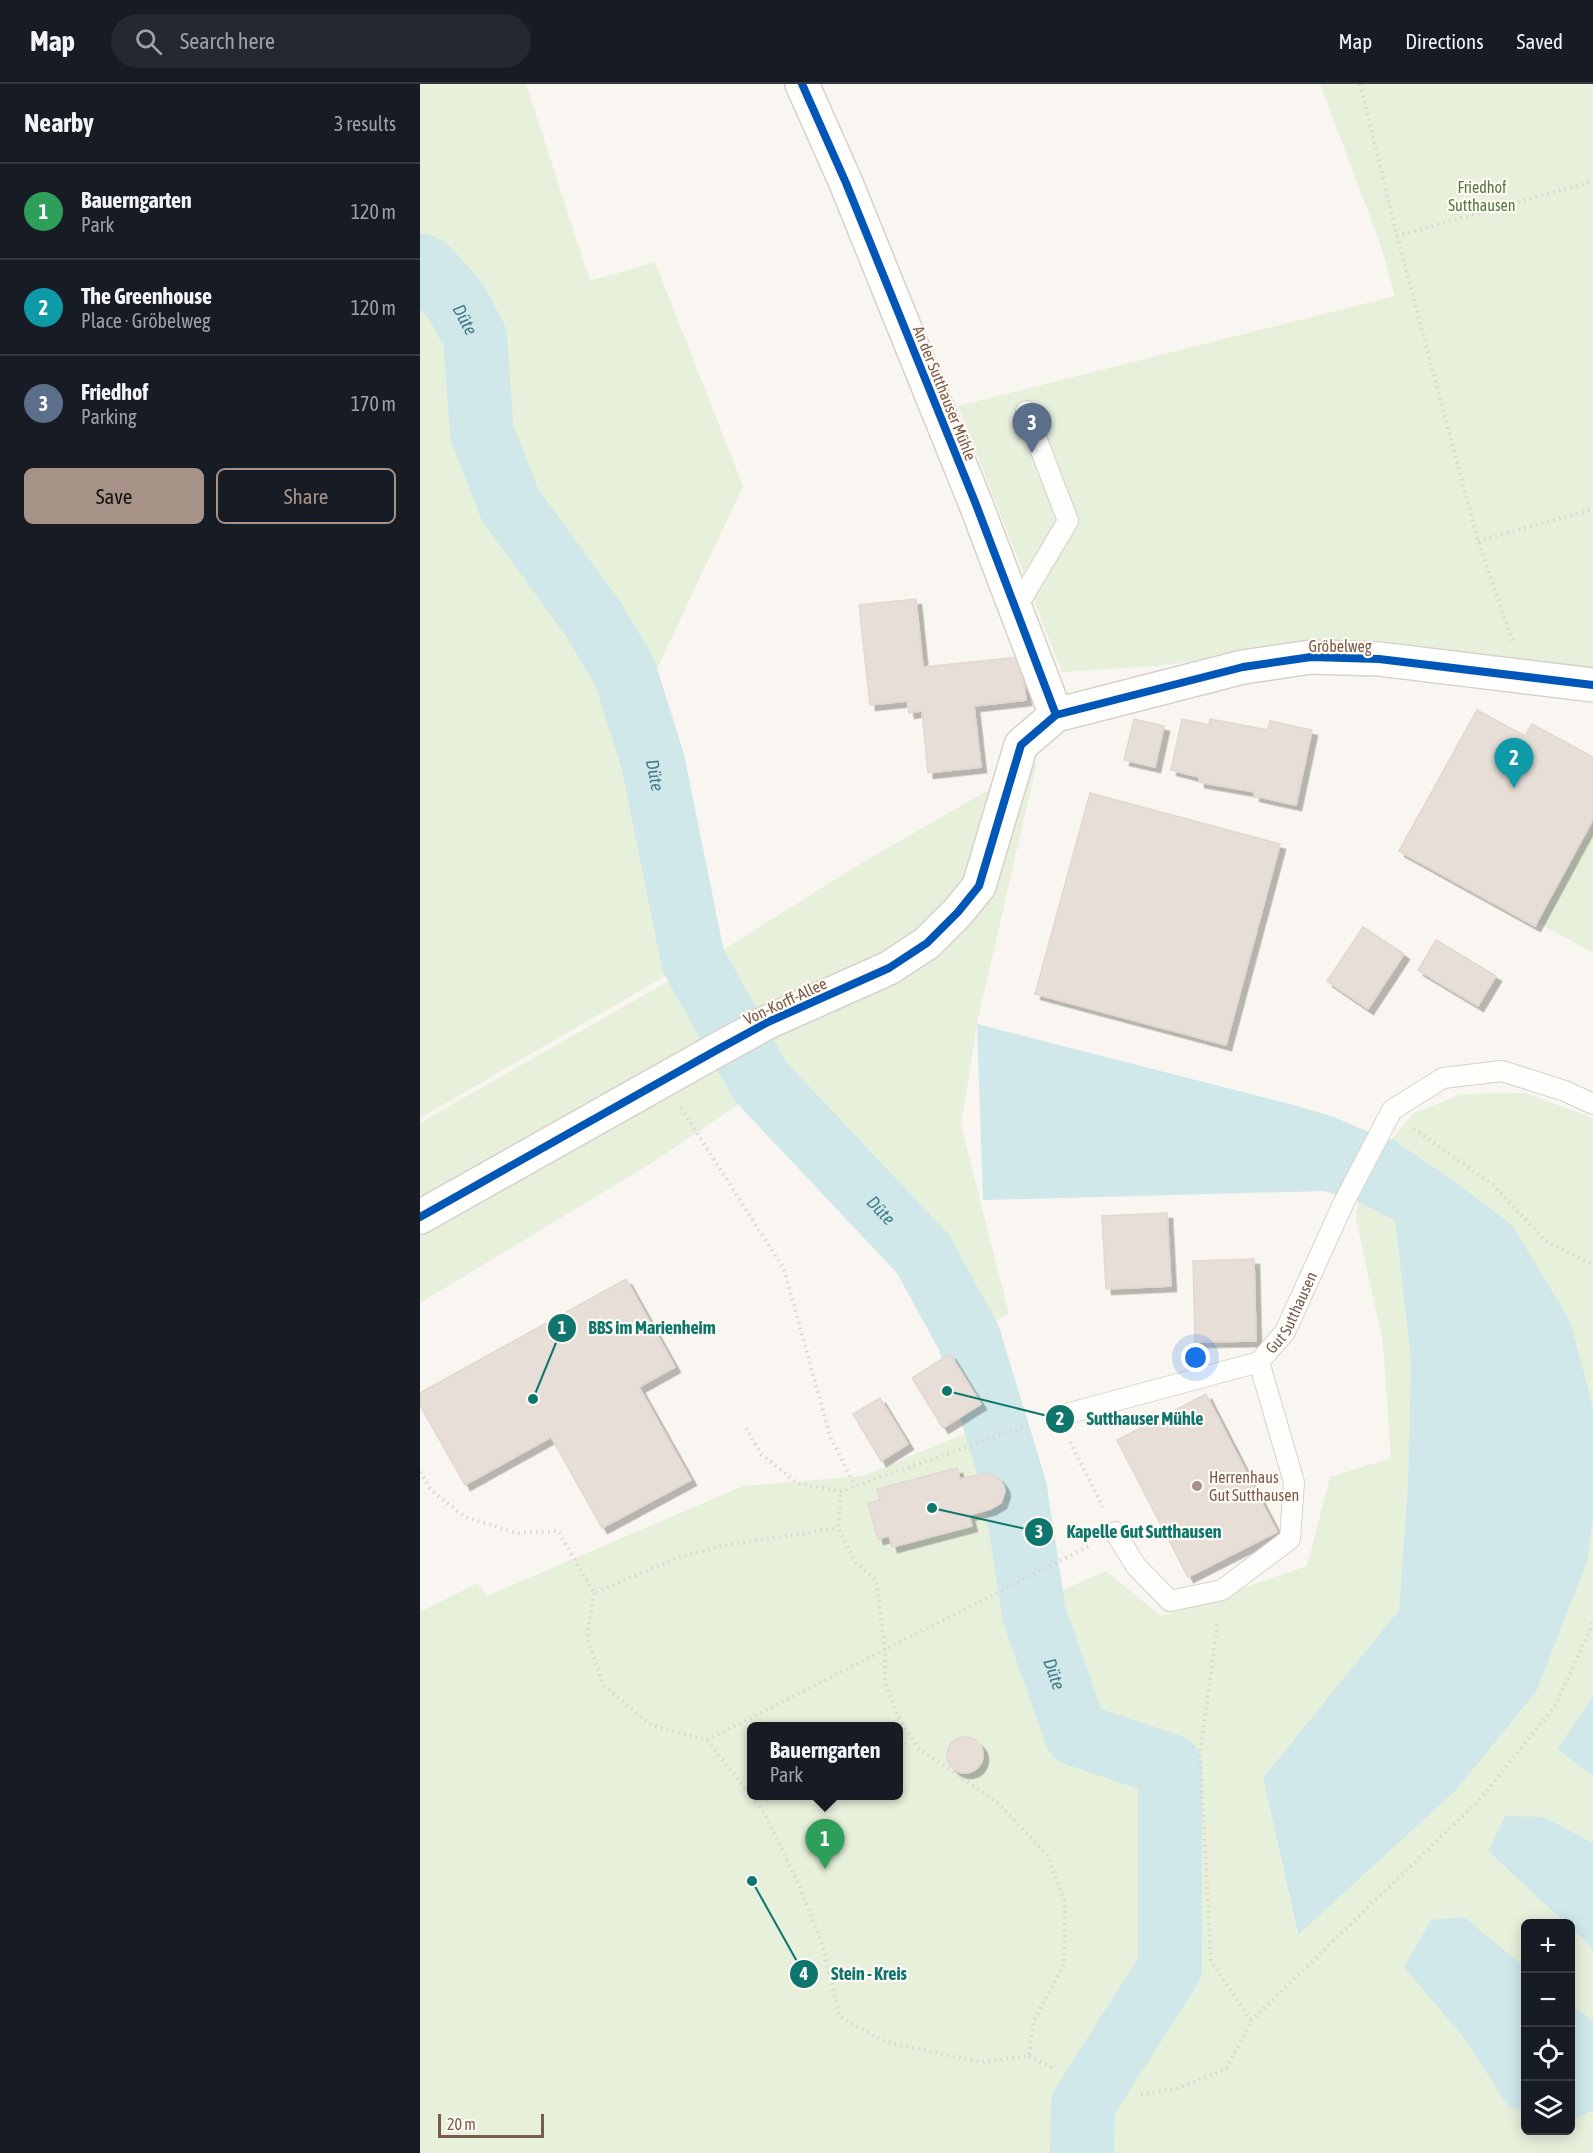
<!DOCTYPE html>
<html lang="en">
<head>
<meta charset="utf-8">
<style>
  :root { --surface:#171b24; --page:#242831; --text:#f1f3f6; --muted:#9ea1a6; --line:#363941; --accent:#a69286 }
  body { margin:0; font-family:"Asap Condensed",sans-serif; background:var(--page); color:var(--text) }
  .controls { position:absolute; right:18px; bottom:18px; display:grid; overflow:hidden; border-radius:9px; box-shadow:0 3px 15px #0003 }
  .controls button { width:54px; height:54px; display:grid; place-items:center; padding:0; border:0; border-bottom:2px solid var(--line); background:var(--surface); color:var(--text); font:30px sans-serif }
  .scale { position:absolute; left:18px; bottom:15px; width:106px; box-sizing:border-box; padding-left:6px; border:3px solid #7a5c4d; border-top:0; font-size:16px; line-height:21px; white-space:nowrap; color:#7a5c4d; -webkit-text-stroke:4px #fffaf3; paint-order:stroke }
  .you { position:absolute; left:776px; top:1274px; width:21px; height:21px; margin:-15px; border:4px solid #fff; border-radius:50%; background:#1a73e8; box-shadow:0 0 0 9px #1a73e833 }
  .badge { display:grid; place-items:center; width:39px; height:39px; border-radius:50%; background:var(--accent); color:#fff; font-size:20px; font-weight:700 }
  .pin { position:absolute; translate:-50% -50px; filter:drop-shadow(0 2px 3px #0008) }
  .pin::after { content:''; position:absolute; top:32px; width:21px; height:18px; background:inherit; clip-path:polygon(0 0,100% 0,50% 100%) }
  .popup { position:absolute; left:327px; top:1638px; width:156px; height:78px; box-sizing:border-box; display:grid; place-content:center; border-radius:9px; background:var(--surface); filter:drop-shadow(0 2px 4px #0005); font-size:20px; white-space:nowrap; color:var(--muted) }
  .popup b { font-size:22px; color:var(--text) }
  .popup::after { content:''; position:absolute; left:50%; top:100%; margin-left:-12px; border:12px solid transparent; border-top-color:var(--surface) }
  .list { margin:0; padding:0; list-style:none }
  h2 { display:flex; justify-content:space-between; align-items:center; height:78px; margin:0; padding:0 24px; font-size:26px }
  h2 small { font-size:20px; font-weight:400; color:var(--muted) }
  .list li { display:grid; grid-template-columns:39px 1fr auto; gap:18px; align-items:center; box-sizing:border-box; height:96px; padding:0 24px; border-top:2px solid var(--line) }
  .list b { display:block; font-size:22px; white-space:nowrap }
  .list p { margin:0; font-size:20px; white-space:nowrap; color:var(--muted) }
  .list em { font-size:20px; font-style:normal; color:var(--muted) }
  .actions { display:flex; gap:12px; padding:18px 24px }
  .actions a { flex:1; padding:14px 0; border:2px solid var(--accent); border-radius:9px; text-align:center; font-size:21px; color:var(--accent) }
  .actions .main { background:var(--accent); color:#111 }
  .icon { flex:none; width:33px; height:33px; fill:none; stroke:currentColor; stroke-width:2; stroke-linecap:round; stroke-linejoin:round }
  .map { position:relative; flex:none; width:1173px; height:2069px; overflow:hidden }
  header { display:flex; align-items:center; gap:36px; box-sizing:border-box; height:84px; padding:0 30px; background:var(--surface); border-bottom:2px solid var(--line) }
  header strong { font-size:28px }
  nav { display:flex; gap:33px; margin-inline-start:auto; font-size:21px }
  .search { width:420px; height:54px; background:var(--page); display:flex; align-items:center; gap:15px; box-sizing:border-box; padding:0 21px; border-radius:33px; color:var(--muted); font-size:22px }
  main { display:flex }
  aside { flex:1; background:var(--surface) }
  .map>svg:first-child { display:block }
  .green { fill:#e7f0db; fill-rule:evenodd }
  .water { fill:#d0e8ea }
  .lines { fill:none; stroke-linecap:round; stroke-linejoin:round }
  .river { stroke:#d0e8ea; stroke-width:64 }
  .building { fill:#e6ded7; stroke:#e2d8d2; stroke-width:1.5; filter:url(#shadow) }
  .lane-casing { stroke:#d7d1cb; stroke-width:22 }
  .street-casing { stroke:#d7d1cb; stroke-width:36 }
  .path { stroke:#dcd5d0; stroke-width:4; stroke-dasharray:1.5 4.5; stroke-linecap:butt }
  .lane { stroke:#fefefd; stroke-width:20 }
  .street { stroke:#fefefd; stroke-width:33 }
  .cycleway-casing { stroke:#fffaf3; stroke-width:11 }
  .cycleway { stroke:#0057b8; stroke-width:8 }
  .poi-dot { fill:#a69286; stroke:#fffaf3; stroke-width:2 }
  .labels { text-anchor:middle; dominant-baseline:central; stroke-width:4.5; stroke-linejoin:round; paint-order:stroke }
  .park-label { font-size:16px; fill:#537a41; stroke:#fffaf3 }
  .street-label { font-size:16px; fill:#7a5c4d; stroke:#fffaf3 }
  .poi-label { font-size:16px; fill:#7a5c4d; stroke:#fffaf3; text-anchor:start }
  .water-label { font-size:18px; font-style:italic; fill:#437c86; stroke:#fffaf3 }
  .leader { fill:none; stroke:#0f766e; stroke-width:2 }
  .callout-dot { fill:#0f766e; stroke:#fffaf3; stroke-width:2 }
  .mark-label { font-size:18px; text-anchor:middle; font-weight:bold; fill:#fff }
  .callout-label { font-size:18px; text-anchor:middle; font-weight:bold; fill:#0f766e; stroke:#fffaf3; stroke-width:4.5; stroke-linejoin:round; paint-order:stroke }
</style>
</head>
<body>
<header>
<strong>Map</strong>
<div class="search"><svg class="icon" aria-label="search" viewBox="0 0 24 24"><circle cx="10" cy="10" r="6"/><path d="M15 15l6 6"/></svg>Search here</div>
<nav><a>Map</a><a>Directions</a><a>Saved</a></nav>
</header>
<main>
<aside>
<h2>Nearby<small>3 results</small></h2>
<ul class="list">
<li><span class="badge" style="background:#2e9e5b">1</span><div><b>Bauerngarten</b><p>Park</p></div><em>120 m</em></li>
<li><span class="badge" style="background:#0f9aa8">2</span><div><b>The Greenhouse</b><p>Place · Gröbelweg</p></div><em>120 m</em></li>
<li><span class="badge" style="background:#5c6f8a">3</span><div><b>Friedhof</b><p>Parking</p></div><em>170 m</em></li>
</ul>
<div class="actions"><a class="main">Save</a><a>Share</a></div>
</aside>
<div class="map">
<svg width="1173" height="2069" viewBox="0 0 1173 2069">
  <defs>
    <filter id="shadow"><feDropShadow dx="5.5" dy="5.5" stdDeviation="0" flood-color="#0004"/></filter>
  </defs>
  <rect width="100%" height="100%" fill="#f9f5f0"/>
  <path class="green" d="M0,0H106L170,197L235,178L323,402L229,602H176L233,678L273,876L0,1034Z
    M900,0H1173V586L934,559L735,582L642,588L538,322L975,212L960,159Z
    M617,678L558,935L541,1040L589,1230L540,1255L334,1010L230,1080L0,1219V1039L303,866L440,780Z
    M1173,741V869L1117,838Z
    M1074,1009H1105L1173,1034V1324L1151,1239L1030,1094L972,1055L993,1030L1039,1011Z
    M938,1118L975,1137L991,1276L988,1399L979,1527L843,1694L877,1850L1167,1478L1173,1435V1612L1137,1665L1173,1692V1759L1124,1733L1068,1767L1145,1839L1106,1840L1105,1883L1044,1833V1954L1089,2024L1105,2026L1106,2046H1150L1151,2033L1159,2034L1173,2026V2069H674L672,2024L697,1979L756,1888L757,1679L658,1638L620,1516L686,1487L741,1532L887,1482L910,1393L971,1374L963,1259L936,1135Z
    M568,1340L590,1406L607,1531L650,1657L741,1689L740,1881L654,2018L653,2069H0V1528L58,1499L67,1512L323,1402L443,1392ZM332,1642H478V1712H332Z
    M1150,1844L1173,1865V1937L1151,1919Z"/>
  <path class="water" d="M557,940L866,1019L911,1032L968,1056L972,1055L1030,1094L1092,1141L1151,1239L1173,1324V1436L1167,1478L1116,1608L1036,1706L878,1851L843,1694L979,1526L988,1399L991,1276L975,1137L938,1118L904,1107L563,1116Z
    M1173,1612V1692L1137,1665Z
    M1085,1732L1124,1733L1173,1759V1865L1151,1844L1150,1840L1145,1839L1068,1767Z
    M1044,1833L1105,1883V2026L1089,2024L1044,1954L984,1883L1011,1836Z
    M1150,1919L1173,1937V2026L1159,2034L1151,2033Z"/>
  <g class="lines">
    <path class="river" id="s1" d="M0,181L7,185L36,217L55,253L62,349L90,421L174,536L205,589L233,678L273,876L340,997L503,1170L549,1254L595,1405L614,1530L656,1650L750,1682V1884L663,2020L662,2069"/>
  </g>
  <path class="building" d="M496,515L503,583L601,573L606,616L554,622L561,683L508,689L502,627L489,629L487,617L450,621L439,521Z
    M1057,626L1105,652L1112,640L1173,673V735L1115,842L979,767Z
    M714,635L744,642L735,683L704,676Z
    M762,635L789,641L790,635L848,646L850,637L892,646L876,721L834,712L835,708L779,698V693L751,686Z
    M670,709L860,760L806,961L615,910Z
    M943,843L984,870L948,925L907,897Z
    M1016,856L1076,892L1058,922L998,886Z
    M747,1129L751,1202L686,1205L682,1132Z
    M834,1175L836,1257L775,1258L773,1177Z
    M206,1195L255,1283L219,1303L271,1396L182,1444L131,1353L45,1401L0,1321V1309Z
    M530,1270L561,1320L523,1344L492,1294Z
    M786,1310L857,1448L768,1493L697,1356Z
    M460,1314L488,1360L461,1377L433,1330Z
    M537,1384L540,1395L568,1389L578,1393L584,1402L585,1408L581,1419L571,1425L549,1431L552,1442L472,1463L469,1452L458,1455L448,1419L460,1416L457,1405Z
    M527 1671a18 18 0 1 1 36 0a18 18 0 1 1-36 0Z"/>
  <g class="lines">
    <g class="lane-casing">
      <g id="lane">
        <path d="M595,526L648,437L606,327"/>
        <path id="s2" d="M639,1332L839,1278L865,1248L924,1118L972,1026L1023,994L1082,987L1145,1007L1173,1020"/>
        <path d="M695,1448L716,1482L750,1517L802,1506L870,1455L874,1398L839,1278"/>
      </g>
    </g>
    <g class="street-casing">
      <path id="street" d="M382,0L426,99L555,418L636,631
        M0,1133L295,967L348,938L469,884L507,859L538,828L559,802L601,661L636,631L823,583L891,573L959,575L1173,601"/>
    </g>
    <path class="path" d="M940,0L977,152L1058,457L1093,558
      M977,152L1173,97
      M1058,457L1173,425
      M261,1024L364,1185L410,1352L435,1402
      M994,1045L1073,1101L1127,1158L1173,1181
      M326,1344L341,1370L377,1399L421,1407L612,1340
      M650,1358L683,1423
      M0,1388L11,1406L45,1433L96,1449L138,1447L174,1509L257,1474L301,1462L418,1444
      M174,1509L167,1553L183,1601L231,1641L287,1656L345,1730L379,1801L402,1860L420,1933L466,1958L560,1978L609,1972L613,1938L644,1880L645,1818L627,1771L578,1719L498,1664L478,1632L465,1598V1566L456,1496L435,1478L418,1444L421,1407
      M287,1656L671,1461
      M831,1937L1062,1713L1135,1622L1173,1539
      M609,1972L633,1984
      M721,2010L756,2005L806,1985L831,1937L791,1877L780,1670L798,1536"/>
    <use href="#lane" class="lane"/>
    <use href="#street" class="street"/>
    <g class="cycleway-casing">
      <path id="cycleway" d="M382,0L426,99L555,418L636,631
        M0,1133L295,967L348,938L469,884L507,859L538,828L559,802L601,661L636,631L823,583L891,573L959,575L1173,601"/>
    </g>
    <use href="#cycleway" class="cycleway"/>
  </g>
  <circle class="poi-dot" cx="777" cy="1402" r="6"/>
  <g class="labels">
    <g class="park-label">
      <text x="1062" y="103">Friedhof<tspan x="1062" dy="18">Sutthausen</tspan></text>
    </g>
    <g class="street-label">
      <text transform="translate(525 309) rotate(68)">An der Sutthauser Mühle</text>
      <text x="920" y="562">Gröbelweg</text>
      <text transform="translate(365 917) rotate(-25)">Von-Korff-Allee</text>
      <text stroke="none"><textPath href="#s2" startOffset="267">Gut Sutthausen</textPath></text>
    </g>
    <g class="poi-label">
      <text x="789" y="1393">Herrenhaus<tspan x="789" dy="18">Gut Sutthausen</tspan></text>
    </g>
    <g class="water-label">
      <text stroke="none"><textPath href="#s1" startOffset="72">Düte</textPath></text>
      <text stroke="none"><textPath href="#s1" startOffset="576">Düte</textPath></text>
      <text stroke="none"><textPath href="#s1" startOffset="1080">Düte</textPath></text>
      <text stroke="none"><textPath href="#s1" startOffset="1584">Düte</textPath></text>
    </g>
  </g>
  <path class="leader" d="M113 1315L142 1244M527 1307L640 1335M512 1424L619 1448M332 1797L384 1890"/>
  <g class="callout-dot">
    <circle cx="113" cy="1315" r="6"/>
    <circle cx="527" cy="1307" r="6"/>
    <circle cx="512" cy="1424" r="6"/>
    <circle cx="332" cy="1797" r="6"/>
    <circle cx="142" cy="1244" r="15"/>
    <circle cx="640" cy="1335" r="15"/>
    <circle cx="619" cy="1448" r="15"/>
    <circle cx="384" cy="1890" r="15"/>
  </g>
  <g class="mark-label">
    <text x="142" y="1250">1</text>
    <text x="640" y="1341">2</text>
    <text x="619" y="1454">3</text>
    <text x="384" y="1896">4</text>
  </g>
  <g class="callout-label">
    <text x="232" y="1250">BBS im Marienheim</text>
    <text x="725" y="1341">Sutthauser Mühle</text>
    <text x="724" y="1454">Kapelle Gut Sutthausen</text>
    <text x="449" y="1896">Stein - Kreis</text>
  </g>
</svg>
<div class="controls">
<button>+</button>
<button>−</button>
<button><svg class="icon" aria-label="locate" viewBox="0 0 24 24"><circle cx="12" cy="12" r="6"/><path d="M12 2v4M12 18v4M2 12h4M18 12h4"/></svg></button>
<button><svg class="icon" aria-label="layers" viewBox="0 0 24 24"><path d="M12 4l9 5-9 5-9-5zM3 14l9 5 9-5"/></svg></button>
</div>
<div class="scale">20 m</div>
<div class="you"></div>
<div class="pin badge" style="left:405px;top:1785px;background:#2e9e5b">1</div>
<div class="popup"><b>Bauerngarten</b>Park</div>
<div class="pin badge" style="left:1094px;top:704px;background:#0f9aa8">2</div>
<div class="pin badge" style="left:612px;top:369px;background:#5c6f8a">3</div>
</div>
</main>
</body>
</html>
